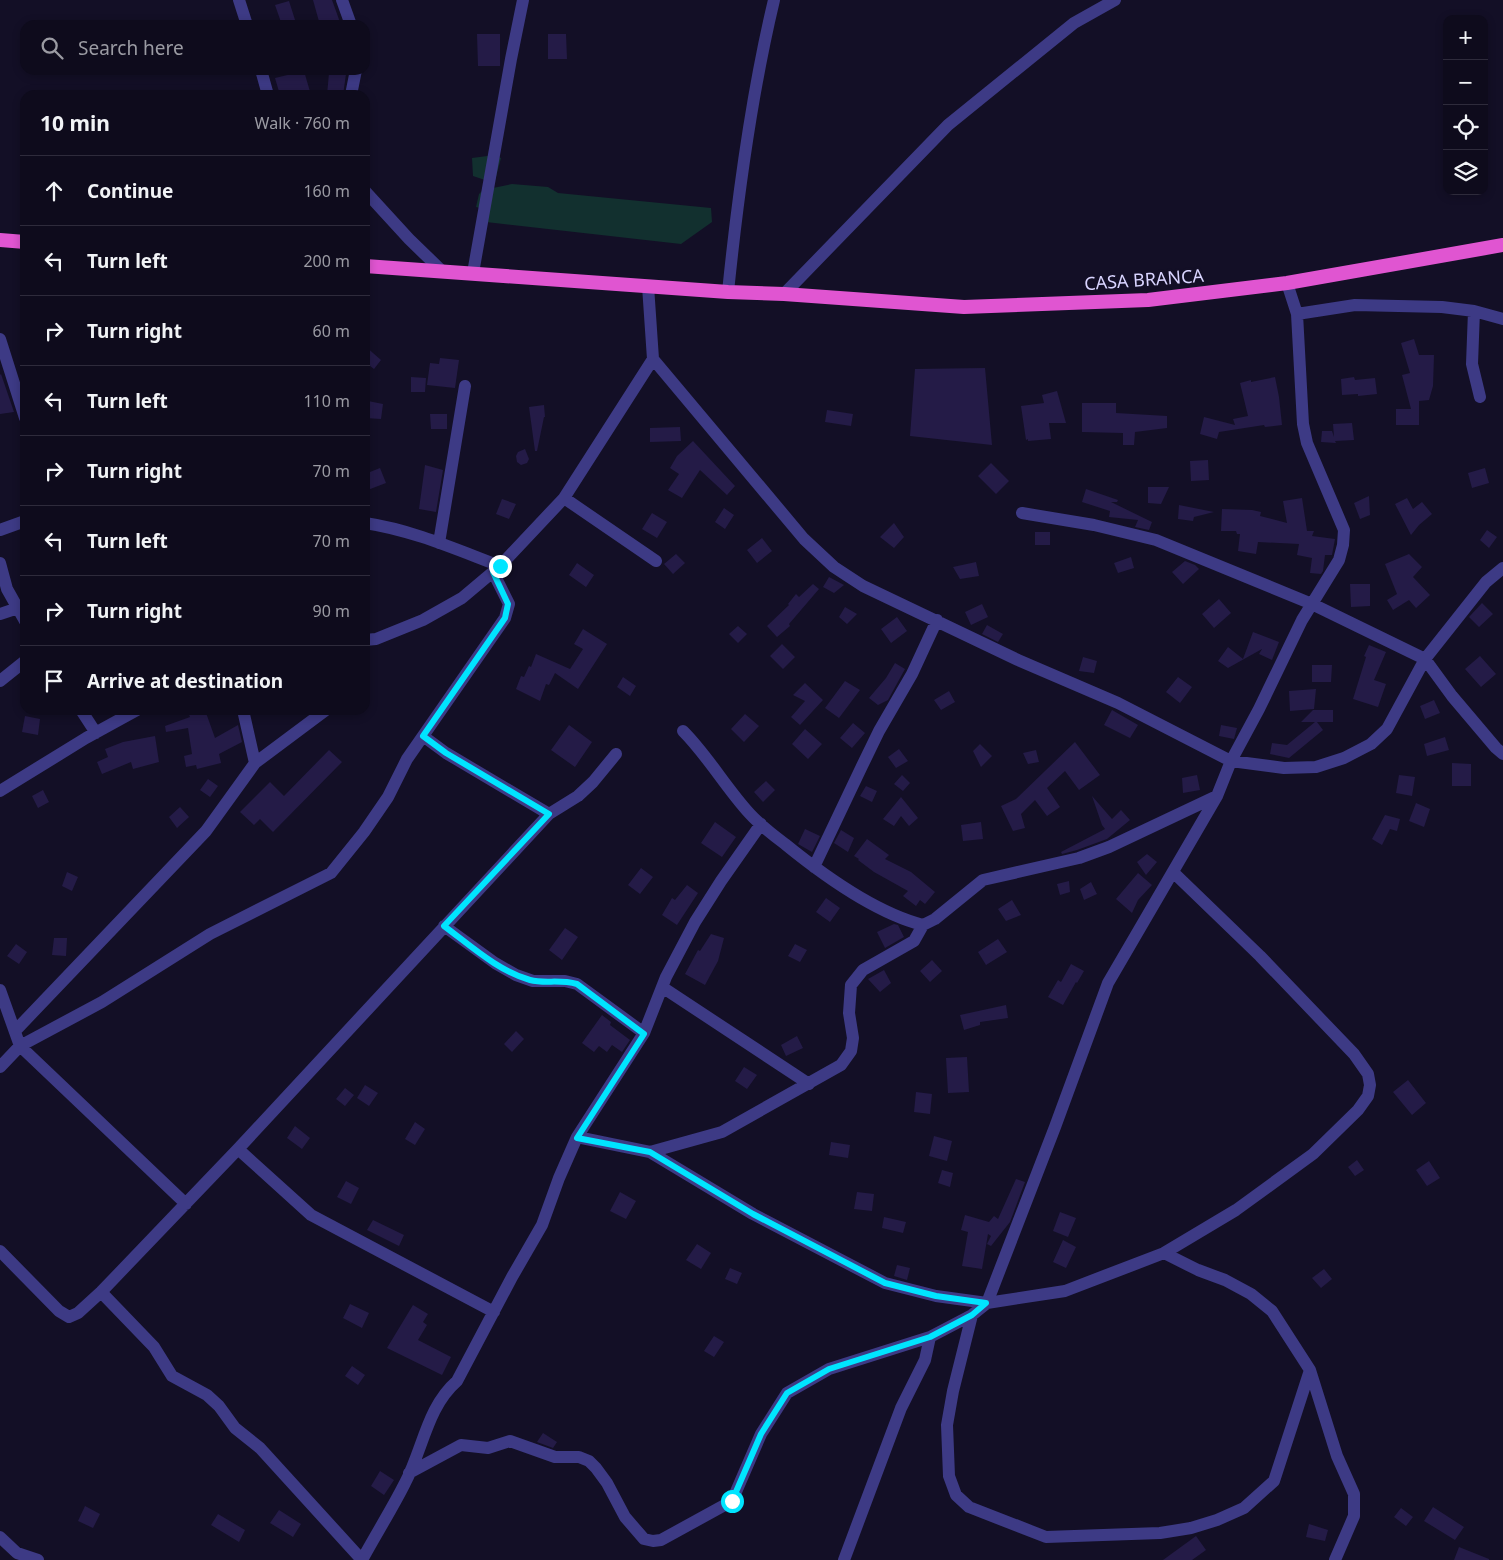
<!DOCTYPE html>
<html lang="en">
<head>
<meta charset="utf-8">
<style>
  :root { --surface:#0e0b1c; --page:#171425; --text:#f1f3f6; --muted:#9b9ba3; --line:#2e2b3b }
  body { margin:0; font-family:"Noto Sans",sans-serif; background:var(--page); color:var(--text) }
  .controls { position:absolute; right:15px; top:15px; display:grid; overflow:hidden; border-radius:10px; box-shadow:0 2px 8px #0003 }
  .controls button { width:45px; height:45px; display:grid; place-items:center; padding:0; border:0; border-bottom:1px solid var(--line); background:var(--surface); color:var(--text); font:25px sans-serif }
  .stop { position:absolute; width:15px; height:15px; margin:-11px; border:4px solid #00e5ff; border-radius:50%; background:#fff }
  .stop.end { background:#00e5ff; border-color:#fff; box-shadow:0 1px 5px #0008 }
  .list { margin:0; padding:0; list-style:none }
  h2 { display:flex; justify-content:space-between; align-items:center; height:65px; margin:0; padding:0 20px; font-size:21px }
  h2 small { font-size:16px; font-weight:400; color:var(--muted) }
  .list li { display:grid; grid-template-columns:32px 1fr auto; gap:15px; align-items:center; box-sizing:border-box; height:70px; padding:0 20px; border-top:1px solid var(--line) }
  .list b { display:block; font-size:19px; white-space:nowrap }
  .list em { font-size:16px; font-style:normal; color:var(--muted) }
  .icon { flex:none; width:28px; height:28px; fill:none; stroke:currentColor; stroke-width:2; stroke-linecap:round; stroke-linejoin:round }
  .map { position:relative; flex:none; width:1503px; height:1560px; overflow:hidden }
  .search { position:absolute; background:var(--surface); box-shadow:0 2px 8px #0003; left:20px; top:20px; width:350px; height:55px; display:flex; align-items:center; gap:12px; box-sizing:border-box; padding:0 18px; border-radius:15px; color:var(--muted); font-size:19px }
  .panel { position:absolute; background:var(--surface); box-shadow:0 2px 8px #0003; left:20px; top:90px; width:350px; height:625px; border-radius:15px }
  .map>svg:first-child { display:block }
  .green { fill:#12302f }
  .building { fill:#241b47 }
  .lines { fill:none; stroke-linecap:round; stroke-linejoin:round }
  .minor { stroke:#3d3a85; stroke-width:12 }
  .trunk { stroke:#e055d1; stroke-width:14 }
  .route { stroke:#00e5ff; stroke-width:6 }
  .labels { text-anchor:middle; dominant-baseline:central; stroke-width:5; stroke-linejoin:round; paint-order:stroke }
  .street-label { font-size:18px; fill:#d9d4ff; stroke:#130f26 }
</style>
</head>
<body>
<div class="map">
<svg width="1503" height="1560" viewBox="0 0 1503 1560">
  <rect width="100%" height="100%" fill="#130f26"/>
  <path class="green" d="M495,155L501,158L493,188L512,184L548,187L558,193L711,208L712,222L681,244L486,222L488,210L476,207L479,194L484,189L485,180L473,176L472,158Z"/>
  <path class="building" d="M313,0H332L341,25H320Z
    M289,1L296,23L282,25L275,5Z
    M477,34H500V66H478Z
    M548,34H566L567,59H548Z
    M304,71L311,95H280L275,78Z
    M329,73L346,74L343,95H327Z
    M1414,339L1419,355H1434L1433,386L1429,400L1419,401V425H1396V409H1411L1402,375L1410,373L1401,343Z
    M365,346L381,360L374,369L365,362Z
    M440,358L459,360L455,388L427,385L430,363L439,364Z
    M985,368L992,445L910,436L915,369Z
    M1,374L14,412L0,414V375Z
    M411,377L426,378L425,392H411Z
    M1275,377L1279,397L1282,425L1265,427L1264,425L1219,432L1217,439L1200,434L1204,417L1235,425L1233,419L1248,416L1240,383L1251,380V382Z
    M1354,377L1355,380L1375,378L1377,394L1358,396V394L1342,395L1341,379Z
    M1057,391L1066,423H1049L1051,439L1028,441V439L1026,440L1021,406L1044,403L1042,395Z
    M368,401L383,404L381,419L365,418Z
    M1082,403H1116V413L1167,416V428L1135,432L1134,445H1123V433L1082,432Z
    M544,405L545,417H544L537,451H535L529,407Z
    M827,410L853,414L851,426L825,422Z
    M430,414H447V429H431Z
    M1352,423L1354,440L1335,441L1336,443L1321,442L1322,431H1332L1334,437L1333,424Z
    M680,427L681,441L650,442V428Z
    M693,441L735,486L727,495L700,470L682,498L668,490L679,474L670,468L677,456Z
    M525,449L529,459L527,463L521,465L517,462L516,456L518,452Z
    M1208,460L1209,480L1191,481L1190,461Z
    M991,463L1009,481L996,494L978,476Z
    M425,465L443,470L436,512L419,509Z
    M380,468L386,483L365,491V474Z
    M1485,468L1489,483L1472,488L1468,473Z
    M1148,487H1169L1161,504L1148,503Z
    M1086,489L1118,500L1117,502H1111L1152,522L1149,530L1135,527L1138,520L1109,517L1110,511L1082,502Z
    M1369,496L1370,515L1360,519L1354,503Z
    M1302,498L1307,531H1314L1312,536L1335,539L1332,555H1325L1323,571L1321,574L1310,573L1312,558L1297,555L1299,544L1258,542L1256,554L1238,551L1240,534H1237L1236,531H1221L1222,509L1252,510L1261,512L1260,516L1287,523L1283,501Z
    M1407,498L1413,509L1422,502L1432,514L1419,525L1411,535L1395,504Z
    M502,499L516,504L509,519L496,514Z
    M1179,505L1214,512L1194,517L1193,521L1178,519Z
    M724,508L734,515L725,529L715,522Z
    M652,513L667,522L657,538L642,529Z
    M894,523L904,537L894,548L880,537Z
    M1487,530L1497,537L1489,548L1480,540Z
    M1035,532H1050V545H1035Z
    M762,538L772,551L757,563L747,550Z
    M676,554L685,563L673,574L664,564Z
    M1409,554L1422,567L1413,577L1430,595L1416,608L1409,600L1393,610L1387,600L1397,594L1385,564Z
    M1131,557L1134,568L1118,573L1114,563Z
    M1185,561L1195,565L1199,569L1183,584L1172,572Z
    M976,562L979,576L960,579L953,567Z
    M577,563L594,575L586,587L569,575Z
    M829,577L844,585L834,593L823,587Z
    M813,584L819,589L789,624L790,626L777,637L767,626L789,605L788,604L796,594L799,597Z
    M1350,584H1370V606L1351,607Z
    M1219,599L1231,613L1214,628L1202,614Z
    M1482,603L1493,614L1479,627L1469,617Z
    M982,604L988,617L971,625L965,612Z
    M845,607L857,614L847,624L839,617Z
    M897,617L907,631L891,643L881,629Z
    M987,625L1003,634L998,642L982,634Z
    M738,626L747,634L738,643L729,634Z
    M583,629L607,644L578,689L555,673L549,685L546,684L540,701L516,689L521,676L524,677L529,666L531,667L536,654L570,669L583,649L574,644Z
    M1253,632L1279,642L1272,660L1259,654L1262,649L1228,668L1218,661L1228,647L1243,659Z
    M782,644L795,657L783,669L770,656Z
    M1369,645L1386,652L1374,680L1386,684L1378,707L1353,699L1366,657L1364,656Z
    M1480,656L1496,674L1481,687L1465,669Z
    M1083,657L1097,661L1094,673L1079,671Z
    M895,663L905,669L888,700L878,705L869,698L886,678Z
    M1312,665H1332L1331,682H1312Z
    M623,677L636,686L630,696L617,687Z
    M1178,677L1192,687L1180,703L1166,692Z
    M845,681L860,690L839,718L825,708Z
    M805,683L823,700L800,725L791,717L805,701L793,695Z
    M1316,689L1314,709L1290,711L1289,691Z
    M949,691L955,702L941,710L934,700Z
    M1434,700L1440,713L1425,719L1420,706Z
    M187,710H205L215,738L238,725L242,742L219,754L221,763L197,769L196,765L186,767L184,756L192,754L188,728L166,732L165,726L190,717Z
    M1112,710L1138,725L1130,738L1104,725Z
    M1313,710H1333V722H1317L1323,730L1289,758L1270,754L1272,743L1287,745L1315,722H1301Z
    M745,714L759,726L744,742L731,729Z
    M25,716L40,719L38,735L22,732Z
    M853,723L865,733L852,748L840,738Z
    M569,725L592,742L575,767L551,750Z
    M1221,725L1237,728L1234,739L1219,736Z
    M805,729L822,744L808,759L792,744Z
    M155,736L159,762L133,769L131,762L102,774L97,762L108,757L105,749L123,742Z
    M1445,737L1449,750L1427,756L1424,744Z
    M1075,742L1100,775L1079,790L1065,771L1047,788L1060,807L1047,816L1035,800L1021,814L1025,828L1013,831L1001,806L1016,799Z
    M980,744L992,756L981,767L973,751Z
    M899,749L908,761L896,768L888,757Z
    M329,750L342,762L273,832L260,819L254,825L240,812L270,782L284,796Z
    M1036,750L1039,762L1028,764L1023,753Z
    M1452,763L1471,764V786H1452Z
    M902,775L910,783L903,791L894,784Z
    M1197,775L1200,790L1183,793L1182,778Z
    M1399,775L1415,777L1412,796L1396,793Z
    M208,779L218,786L210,797L200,790Z
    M766,781L775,790L763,802L754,792Z
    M866,786L877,791L872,802L860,796Z
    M43,790L49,802L38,808L32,796Z
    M1092,796L1112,819L1121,810L1130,820L1107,839L1077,850L1062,854L1061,852L1105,829L1102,825Z
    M901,797L918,818L909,826L901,816L894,826L883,819Z
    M1416,803L1430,809L1424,827L1409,821Z
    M180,807L189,817L177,828L169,817Z
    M1385,815L1400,819L1397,831L1390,829L1382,845L1372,839Z
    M715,822L736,837L722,857L701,843Z
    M981,822L983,839L963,841L961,825Z
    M805,829L820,836L812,852L798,844Z
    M841,830L854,838L848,852L834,843Z
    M867,839L889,855L885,859L911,872L935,892L925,904L920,900L916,906L903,896L908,891L874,872L858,860L859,859L854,856Z
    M1147,854L1157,862L1146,875L1137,862Z
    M641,868L653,877L640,894L628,885Z
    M67,872L78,877L72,891L62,886Z
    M1138,873L1152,885L1138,900L1132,913L1116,899Z
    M1069,881L1070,892L1060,895L1057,884Z
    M1091,882L1097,894L1084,900L1080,889Z
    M687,885L698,893L677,925L662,915L672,898L675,900Z
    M826,898L840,908L830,922L816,912Z
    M1012,900L1021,915L1006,921L998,909Z
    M894,924L898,925L904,937L885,948L877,932Z
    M565,928L578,937L562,960L549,950Z
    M711,934L724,938L718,961L705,985L685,974L698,950L700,951Z
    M54,938H67L66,956L52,955Z
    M998,939L1007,952L986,965L978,952Z
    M16,944L27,952L19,964L7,956Z
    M795,944L807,950L800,962L788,956Z
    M932,960L942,971L930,982L920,971Z
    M1071,964L1084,971L1077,983L1076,982L1063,1005L1048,997L1058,980L1061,982Z
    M884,970L891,983L880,992L868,979Z
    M1006,1005L1008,1018L980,1022V1025L964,1030L960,1015Z
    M602,1015L611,1022L610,1025L630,1040L622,1052L612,1045L607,1052L599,1046L594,1052L582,1043Z
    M516,1031L524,1039L512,1052L504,1044Z
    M797,1036L803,1048L786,1056L781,1045Z
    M967,1057L969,1092L948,1093L946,1058Z
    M744,1067L757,1075L747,1089L735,1081Z
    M1408,1080L1426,1103L1412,1115L1393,1092Z
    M365,1085L378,1093L369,1106L357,1098Z
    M345,1088L354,1095L345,1106L336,1099Z
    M916,1092L932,1094L930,1114L914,1112Z
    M415,1122L425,1129L415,1145L405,1139Z
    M295,1126L310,1138L302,1149L287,1138Z
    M934,1136L952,1141L947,1161L929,1156Z
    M831,1142L850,1145L848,1158L829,1155Z
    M1357,1160L1364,1170L1355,1176L1348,1167Z
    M1429,1161L1440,1178L1427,1186L1416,1170Z
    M942,1170L953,1173L950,1187L938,1183Z
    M1016,1179L1025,1182L1010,1222L991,1246L987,1244L991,1236L988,1234L982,1269L962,1266L968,1232L961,1230L965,1215L989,1222L994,1216L998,1219Z
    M346,1181L359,1188L351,1204L337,1197Z
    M620,1192L636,1201L626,1219L610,1211Z
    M857,1192L874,1194L872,1211L854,1209Z
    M1060,1212L1076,1218L1068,1237L1053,1231Z
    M884,1217L906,1222L903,1233L882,1228Z
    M373,1220L404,1235L399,1246L367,1230Z
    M1063,1240L1076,1247L1066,1268L1053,1262Z
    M697,1244L711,1253L701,1269L686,1260Z
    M897,1265L910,1268L907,1280L894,1276Z
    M730,1268L742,1273L737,1284L725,1279Z
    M1324,1269L1332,1279L1321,1288L1312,1278Z
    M350,1304L369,1313L362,1328L343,1318Z
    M413,1305L428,1314L423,1322L427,1325L418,1340L451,1357L442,1375L387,1348Z
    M714,1336L724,1342L714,1357L704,1351Z
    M352,1366L365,1375L358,1385L345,1376Z
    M543,1433L557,1442L553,1448L537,1442Z
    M380,1471L394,1480L384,1495L371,1486Z
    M85,1506L100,1514L93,1528L78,1521Z
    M1433,1507L1464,1527L1455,1540L1424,1521Z
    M1401,1508L1413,1517L1406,1526L1394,1517Z
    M279,1510L301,1524L293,1537L270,1523Z
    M218,1514L245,1530L239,1542L211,1525Z
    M1309,1524L1328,1530L1325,1541L1306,1537Z
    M1196,1536L1206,1550L1192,1560H1163Z
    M1459,1547L1489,1559V1560H1454Z"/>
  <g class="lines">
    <path class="minor" d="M239,0L247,25
      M342,0L351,25
      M261,70L268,95
      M351,95L356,70
      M365,191L409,239L443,272
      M473,273L511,59L523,0
      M728,292C738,194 751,96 774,0
      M784,294L948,125L1074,23L1115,0
      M1474,311L1472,364L1480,397
      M1297,314L1355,305L1442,307L1474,311L1503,319
      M0,339L25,418
      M653,359L804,539L834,567L863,586L1018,660L1118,703L1231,761L1284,768L1316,767L1344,758L1371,744L1387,729L1425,659L1486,582L1503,568
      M564,498L656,561
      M1022,513L1094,525L1156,540L1312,604L1425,659L1452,696L1496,748L1503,754
      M365,523C412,530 455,549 500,566
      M0,530L25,521
      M439,543L465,386
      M0,563L7,589L25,621
      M0,614L18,608
      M365,640L376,639L423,620L462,598L500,566L564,498L653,359L648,286
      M0,681L25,661
      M81,710L96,733
      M243,710L255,763
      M683,731C708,756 726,788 750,814C761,826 773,835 785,844C823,875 876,913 923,925L935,919L983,880L1079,858L1109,847L1217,796
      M0,791L86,738L137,710
      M549,814L578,796L593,782L616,754
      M814,867L862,766L879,731L912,674L937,620
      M444,926L495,963L516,975L533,981H565L577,984L644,1033
      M662,987L809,1084
      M0,990L20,1046L186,1204
      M15,1031L206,831L255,763L326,710
      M0,1067L20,1046L102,1002L210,934L331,873L364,832L388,797L407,759L505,618L509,604L493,572
      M577,1137L650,1152L722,1132L841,1065L851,1051L853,1038L849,1013L851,985L863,970L914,941L923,925
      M238,1149L311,1215L494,1312
      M650,1152L753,1214L885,1283L936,1296L987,1303L1065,1291L1164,1253L1236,1210L1313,1154L1358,1110L1368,1096L1370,1085L1368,1074L1354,1054L1260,956L1174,873
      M0,1251L59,1311L69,1317L78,1313L101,1292L238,1149L549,814L446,753L423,736
      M1164,1253L1198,1270L1225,1280L1251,1294L1272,1311L1310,1370L1337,1456L1354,1494V1516L1335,1560
      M101,1292L154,1347L172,1376L207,1395L219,1406L235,1428L260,1448L362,1560C376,1534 392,1509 405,1483C423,1449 427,1407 457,1381L512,1277L542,1225L559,1178L577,1137L644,1033L666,977L695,922L721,881L761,824
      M972,1315L953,1391L947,1425L949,1476L956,1495L969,1507L1046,1537L1160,1533L1191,1528L1217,1520L1244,1508L1274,1481L1310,1370
      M409,1473L461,1445L488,1448L510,1441L555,1457H579L589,1461L596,1468L607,1483L625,1517L644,1539L653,1541L661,1540L732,1501L761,1434L787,1393L829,1369L930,1337
      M0,1537L17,1553L38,1560
      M844,1560L901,1408L925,1360L930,1337L972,1315L987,1303L1055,1127L1108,983L1217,796L1231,761L1259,709L1302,620L1339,560L1343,545L1344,530L1307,443L1303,424L1297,314L1287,283"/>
    <path class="trunk" d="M0,240L25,242
      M365,266L728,292L784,294L964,307L1148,300L1287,283L1503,245"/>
  </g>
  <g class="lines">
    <path class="route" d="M500,566L493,572L508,604L505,618L423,736L446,753L549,814L444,926C471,946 498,971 530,980C545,984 559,979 577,984L644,1034L577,1138L650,1152L753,1214L885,1283L936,1296L986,1303L972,1315L930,1337L829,1369L787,1393L761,1434L732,1501"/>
  </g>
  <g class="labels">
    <g class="street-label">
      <text transform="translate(1144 279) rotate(-4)">CASA BRANCA</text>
    </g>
  </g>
</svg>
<div class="controls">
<button>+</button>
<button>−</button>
<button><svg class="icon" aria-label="locate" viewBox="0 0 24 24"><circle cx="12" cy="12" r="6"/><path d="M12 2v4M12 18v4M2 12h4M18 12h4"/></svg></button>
<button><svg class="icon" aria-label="layers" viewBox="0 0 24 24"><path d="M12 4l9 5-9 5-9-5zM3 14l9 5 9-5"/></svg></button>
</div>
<div class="stop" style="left:732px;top:1501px"></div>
<div class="stop end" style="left:500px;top:566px"></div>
<div class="search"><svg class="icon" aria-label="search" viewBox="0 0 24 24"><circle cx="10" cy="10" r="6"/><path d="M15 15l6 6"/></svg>Search here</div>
<section class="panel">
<h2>10 min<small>Walk · 760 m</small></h2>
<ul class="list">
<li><svg class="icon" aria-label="ahead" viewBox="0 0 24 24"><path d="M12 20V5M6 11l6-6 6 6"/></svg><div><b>Continue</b></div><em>160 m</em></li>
<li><svg class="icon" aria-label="left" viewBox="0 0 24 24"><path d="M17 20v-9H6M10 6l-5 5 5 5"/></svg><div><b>Turn left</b></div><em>200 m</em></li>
<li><svg class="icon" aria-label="right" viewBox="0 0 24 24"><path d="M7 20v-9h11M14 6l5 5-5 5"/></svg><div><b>Turn right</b></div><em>60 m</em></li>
<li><svg class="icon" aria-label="left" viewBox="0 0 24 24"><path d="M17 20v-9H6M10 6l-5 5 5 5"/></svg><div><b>Turn left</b></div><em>110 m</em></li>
<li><svg class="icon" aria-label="right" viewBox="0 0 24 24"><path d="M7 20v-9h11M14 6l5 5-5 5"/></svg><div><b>Turn right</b></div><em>70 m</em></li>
<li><svg class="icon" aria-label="left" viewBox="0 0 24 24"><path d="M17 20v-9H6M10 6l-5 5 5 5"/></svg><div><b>Turn left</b></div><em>70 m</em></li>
<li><svg class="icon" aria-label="right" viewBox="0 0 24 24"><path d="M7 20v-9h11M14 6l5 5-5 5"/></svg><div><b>Turn right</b></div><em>90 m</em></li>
<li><svg class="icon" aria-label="arrive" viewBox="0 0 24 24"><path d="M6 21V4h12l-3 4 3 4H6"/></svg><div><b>Arrive at destination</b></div></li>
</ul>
</section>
</div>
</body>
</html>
